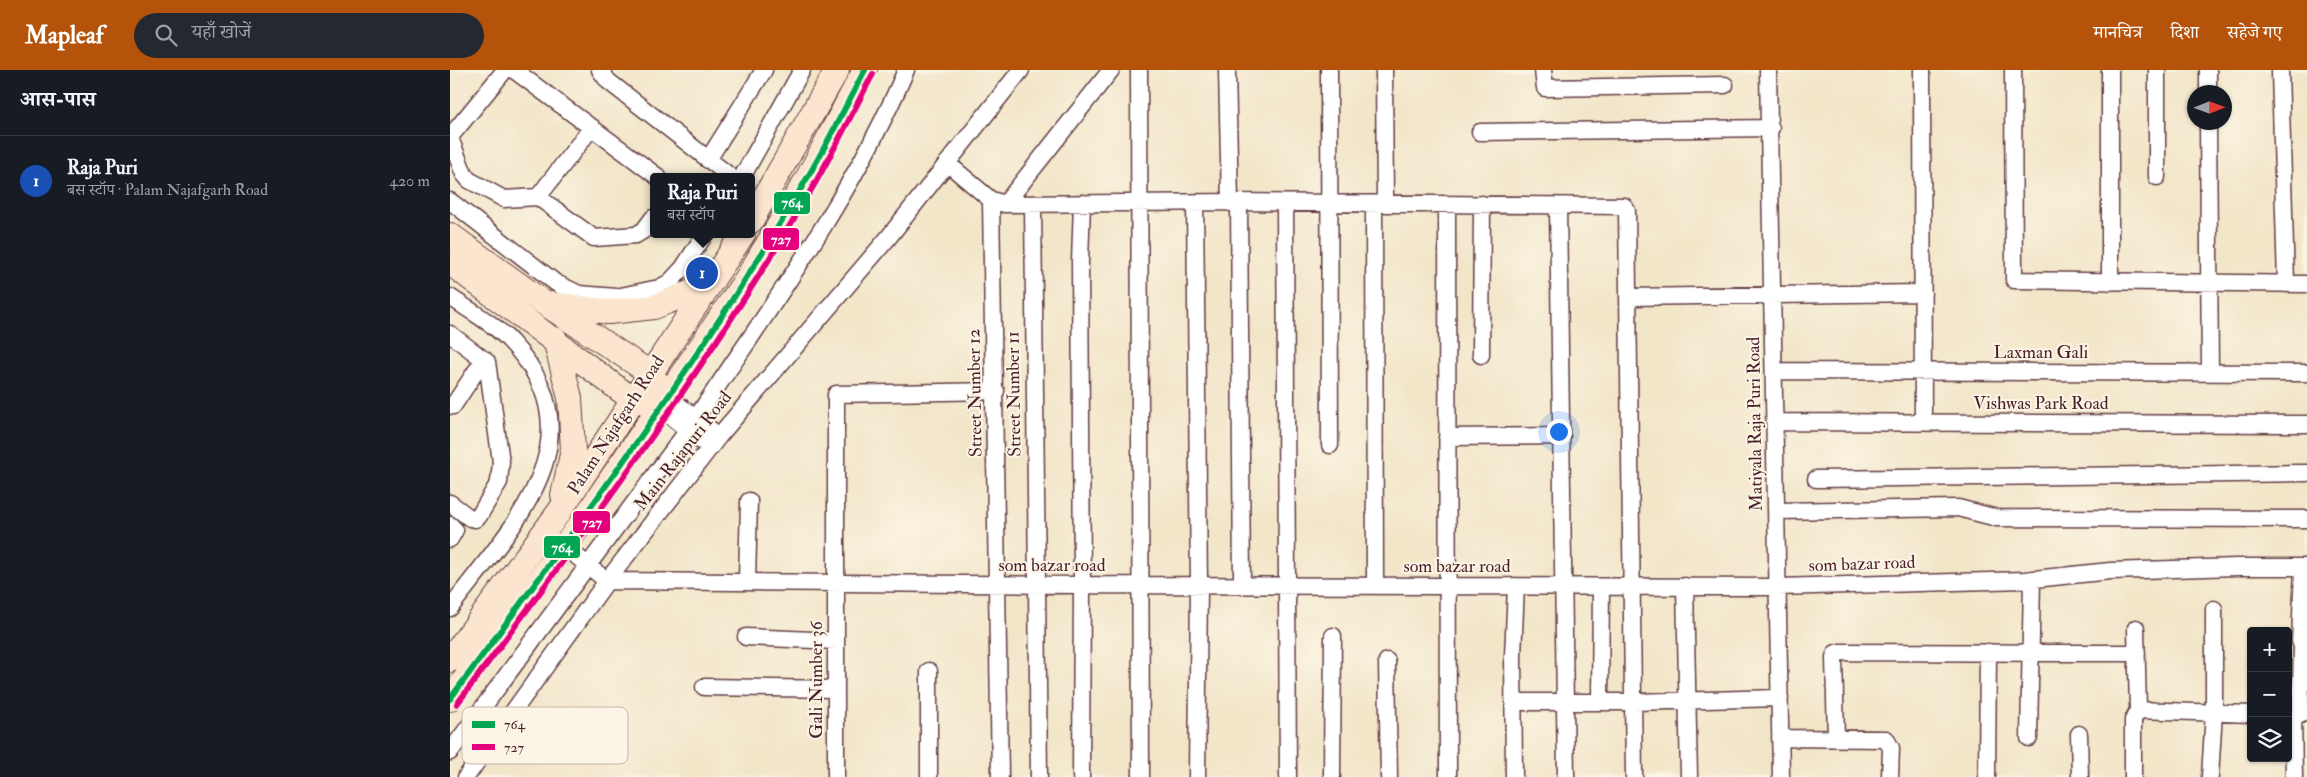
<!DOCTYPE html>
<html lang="hi">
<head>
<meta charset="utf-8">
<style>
  :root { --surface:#171b24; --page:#242831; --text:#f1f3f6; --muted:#9ea1a6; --line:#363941; --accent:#b45309 }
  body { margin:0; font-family:"IM FELL Double Pica","Noto Serif Devanagari",serif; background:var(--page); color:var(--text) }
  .controls { position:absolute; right:15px; bottom:15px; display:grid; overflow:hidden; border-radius:5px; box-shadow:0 1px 4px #0004 }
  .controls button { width:45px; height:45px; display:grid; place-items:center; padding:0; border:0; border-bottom:1px solid var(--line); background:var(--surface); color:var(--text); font:25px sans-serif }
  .compass { position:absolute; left:1737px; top:15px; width:45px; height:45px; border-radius:50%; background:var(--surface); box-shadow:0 1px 4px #0004; rotate:89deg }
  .you { position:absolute; left:1108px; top:361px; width:18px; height:18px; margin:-12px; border:4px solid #fff; border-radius:50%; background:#1a73e8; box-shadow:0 0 0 8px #1a73e833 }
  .badge { display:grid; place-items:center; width:32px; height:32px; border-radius:50%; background:var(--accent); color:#fff; font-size:16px; font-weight:700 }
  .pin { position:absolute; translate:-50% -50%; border:2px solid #fff; box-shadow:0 1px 5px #0006 }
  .popup { position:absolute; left:200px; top:103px; width:105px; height:65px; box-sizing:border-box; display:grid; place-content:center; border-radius:5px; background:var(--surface); filter:drop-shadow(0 1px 4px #0005); font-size:16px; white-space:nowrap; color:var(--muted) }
  .popup b { font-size:19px; color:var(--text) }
  .popup::after { content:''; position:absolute; left:50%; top:100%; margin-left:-10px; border:10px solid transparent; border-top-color:var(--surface) }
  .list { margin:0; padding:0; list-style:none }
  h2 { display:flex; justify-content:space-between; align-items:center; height:65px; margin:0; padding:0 20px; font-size:21px }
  h2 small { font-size:16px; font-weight:400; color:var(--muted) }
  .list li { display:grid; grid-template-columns:32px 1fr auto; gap:15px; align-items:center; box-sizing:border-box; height:90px; padding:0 20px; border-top:1px solid var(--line) }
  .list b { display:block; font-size:19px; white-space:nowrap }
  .list p { margin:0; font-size:16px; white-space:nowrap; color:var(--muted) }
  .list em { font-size:16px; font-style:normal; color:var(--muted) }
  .icon { flex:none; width:28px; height:28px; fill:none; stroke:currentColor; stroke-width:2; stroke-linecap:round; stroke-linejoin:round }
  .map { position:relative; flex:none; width:1857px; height:707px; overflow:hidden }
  header { display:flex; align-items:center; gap:30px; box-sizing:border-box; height:70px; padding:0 25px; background:var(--accent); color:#fff }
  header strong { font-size:24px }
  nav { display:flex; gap:28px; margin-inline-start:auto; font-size:18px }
  .search { width:350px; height:45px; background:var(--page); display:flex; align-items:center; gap:12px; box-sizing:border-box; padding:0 18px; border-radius:28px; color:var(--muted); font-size:19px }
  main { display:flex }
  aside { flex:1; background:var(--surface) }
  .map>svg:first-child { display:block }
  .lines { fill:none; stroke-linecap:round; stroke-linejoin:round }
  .street-casing { stroke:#633d43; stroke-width:19 }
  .secondary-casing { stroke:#633d43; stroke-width:26 }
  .street { stroke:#fff; stroke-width:16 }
  .secondary { stroke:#fbe5cf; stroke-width:24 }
  .bus-1-casing { stroke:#fcf5e5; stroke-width:10 }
  .bus-2-casing { stroke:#fcf5e5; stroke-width:10 }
  .bus-1 { stroke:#00a651; stroke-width:6 }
  .bus-2 { stroke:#e5007d; stroke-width:6 }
  .labels { text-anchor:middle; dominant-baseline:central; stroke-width:4; stroke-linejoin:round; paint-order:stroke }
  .street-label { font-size:18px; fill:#4a1f2b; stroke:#fcf5e5 }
  .key { fill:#fcf5e5; stroke:#c7b5ad; stroke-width:1 }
  .key-label { font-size:14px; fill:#4a1f2b }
  .line-badge { stroke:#fcf5e5; stroke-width:2 }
  .badge-label { font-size:14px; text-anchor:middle; font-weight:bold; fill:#fff }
</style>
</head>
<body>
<header>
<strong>Mapleaf</strong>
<div class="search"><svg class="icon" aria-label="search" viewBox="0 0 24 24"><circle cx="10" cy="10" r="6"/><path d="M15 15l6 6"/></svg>यहाँ खोजें</div>
<nav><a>मानचित्र</a><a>दिशा</a><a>सहेजे गए</a></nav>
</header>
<main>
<aside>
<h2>आस-पास<small></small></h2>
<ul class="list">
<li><span class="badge" style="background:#1a4fb4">1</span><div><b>Raja Puri</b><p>बस स्टॉप · Palam Najafgarh Road</p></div><em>420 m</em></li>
</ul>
</aside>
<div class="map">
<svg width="1857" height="707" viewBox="0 0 1857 707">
  <rect width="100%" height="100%" fill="#fcf5e5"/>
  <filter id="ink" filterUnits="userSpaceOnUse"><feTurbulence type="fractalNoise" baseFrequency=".02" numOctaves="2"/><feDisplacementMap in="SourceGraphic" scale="10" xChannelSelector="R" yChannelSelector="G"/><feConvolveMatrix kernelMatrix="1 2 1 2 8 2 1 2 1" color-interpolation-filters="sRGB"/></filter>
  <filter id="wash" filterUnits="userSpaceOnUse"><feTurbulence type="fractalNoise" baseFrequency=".0096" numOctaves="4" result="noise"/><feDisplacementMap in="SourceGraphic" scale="20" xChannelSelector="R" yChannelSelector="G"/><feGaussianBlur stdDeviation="1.12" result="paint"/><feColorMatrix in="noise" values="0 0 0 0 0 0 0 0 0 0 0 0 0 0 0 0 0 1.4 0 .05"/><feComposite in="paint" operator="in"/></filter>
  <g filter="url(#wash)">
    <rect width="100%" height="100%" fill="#f2e6c9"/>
  </g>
  <g filter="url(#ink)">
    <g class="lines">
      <g class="street-casing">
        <path id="street" d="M64,0L208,107
          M150,0L158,11L281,107
          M689,0L691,707
          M777,0L780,133
          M879,0L880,375
          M934,0L935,134
          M1093,0L1095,18L1275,15
          M1318,0L1331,707
          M1472,0L1473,353
          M1563,0L1564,210L1857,214
          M1660,0V212
          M1707,0V107
          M1758,0V22
          M1830,0L1836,214
          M1758,52L1760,302
          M1030,62L1321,58
          M0,67L55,0
          M0,68L14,104L19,110L54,129L88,127L144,168L186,165L194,160L203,148
          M258,90L314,0
          M497,93L541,130L555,134L789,132L1174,136L1177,141L1184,707
          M292,107L352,0
          M88,127L142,57
          M541,130L550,707
          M0,131L106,213L129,224L166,227L209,218L220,212L233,198L255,164
          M789,132L792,516
          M745,133L749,516L747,707
          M835,133L838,707
          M555,134L661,0
          M583,134L589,707
          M924,134L925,516
          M997,134L998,707
          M1108,136L1116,707
          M0,227C19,240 46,255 61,272C153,370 61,457 0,538
          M1178,227L1473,223
          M0,264L37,292L51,392L49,412L29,446L25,449L20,448L0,433
          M1031,285L1032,134
          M1325,301L1857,303
          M217,326L269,366
          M3,336L34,289
          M209,337L260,378
          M246,348C321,236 403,125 456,0
          M1325,352L1857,354
          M997,367L1112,366
          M1366,409L1857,403
          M1327,441L1508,438L1547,448L1857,449
          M0,455L5,460L0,469
          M114,476L157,511L632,515L1328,517L1575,510L1660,501L1787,497H1857
          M1853,497L1850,571L1852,576L1857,578
          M297,512L299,431
          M1235,516L1239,707
          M1686,558L1688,640
          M296,567L386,571
          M937,591L939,707
          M479,601V707
          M254,617L386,619
          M1150,631L1151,517
          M1063,632H1183L1330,628
          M1843,645L1844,707
          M1850,645L1852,576
          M1629,664L1630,707
          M1330,668L1436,669L1441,678L1440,707
          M1386,668L1384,587L1386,583L1390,582L1687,583
          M1579,668L1582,509
          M0,682L238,360
          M16,707L157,511L269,366L438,168L571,0
          M386,707V324L546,321
          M631,707L632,515L630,192L632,133
          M882,707L883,566
          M1064,707L1063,586L1066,516
          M1537,707L1538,582
          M1683,707V650L1688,640L1801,644
          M1760,707L1764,642V539"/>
      </g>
      <g class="secondary-casing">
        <path id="secondary" d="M301,151L387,0
          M0,165L94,233L200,303L209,315
          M0,193L182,329L198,333
          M101,234L159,242L204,237L257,216
          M105,269L120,328L123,380L113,425
          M0,590L109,442L293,164
          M0,629L130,455L297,208L357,109L415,0"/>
      </g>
      <use href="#street" class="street"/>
      <use href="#secondary" class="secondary"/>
      <g class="bus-1-casing">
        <path id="bus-1" d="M0,629C125,461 250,291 356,110C377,75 395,37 415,0"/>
      </g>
      <g class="bus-2-casing">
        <path id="bus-2" d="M7,634C133,466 258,296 364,115C385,79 403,41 423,4"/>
      </g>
      <use href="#bus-1" class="bus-1"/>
      <use href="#bus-2" class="bus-2"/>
    </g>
  </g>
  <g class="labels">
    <g class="street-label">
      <text x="1591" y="282">Laxman Gali</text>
      <text transform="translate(525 323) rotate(-91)">Street Number 12</text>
      <text transform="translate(564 324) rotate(-91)">Street Number 11</text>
      <text x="1591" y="333">Vishwas Park Road</text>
      <text transform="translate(1305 354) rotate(-91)">Matiyala Raja Puri Road</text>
      <text transform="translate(166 355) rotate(-57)">Palam Najafgarh Road</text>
      <text transform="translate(233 381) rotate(-52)">Main Rajapuri Road</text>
      <text transform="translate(1412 494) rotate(-2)">som bazar road</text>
      <text x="602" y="495">som bazar road</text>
      <text x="1007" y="496">som bazar road</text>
      <text transform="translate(366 610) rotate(-90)">Gali Number 36</text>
    </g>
  </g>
  <rect x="12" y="637" width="166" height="57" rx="8" class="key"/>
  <rect x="22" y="651" width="23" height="7" fill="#00a651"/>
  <rect x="22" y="674" width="23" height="6" fill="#e5007d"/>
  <g class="key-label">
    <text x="54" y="659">764</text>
    <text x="54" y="682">727</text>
  </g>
  <g class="line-badge">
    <rect x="323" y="121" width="38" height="24" rx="5" fill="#00a651"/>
    <rect x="312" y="157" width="38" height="24" rx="5" fill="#e5007d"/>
    <rect x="122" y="440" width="39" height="24" rx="5" fill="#e5007d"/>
    <rect x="93" y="465" width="38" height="24" rx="5" fill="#00a651"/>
  </g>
  <g class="badge-label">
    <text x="342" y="137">764</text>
    <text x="331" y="174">727</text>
    <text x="142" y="457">727</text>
    <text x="112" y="482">764</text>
  </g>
</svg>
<div class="controls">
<button>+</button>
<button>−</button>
<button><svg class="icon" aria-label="layers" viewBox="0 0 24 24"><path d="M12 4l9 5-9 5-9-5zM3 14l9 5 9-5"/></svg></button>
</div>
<svg class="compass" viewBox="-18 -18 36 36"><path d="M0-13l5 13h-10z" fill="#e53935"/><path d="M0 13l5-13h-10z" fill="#9ea1a6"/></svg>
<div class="you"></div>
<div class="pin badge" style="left:252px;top:203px;background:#1a4fb4">1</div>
<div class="popup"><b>Raja Puri</b>बस स्टॉप</div>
</div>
</main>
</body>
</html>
